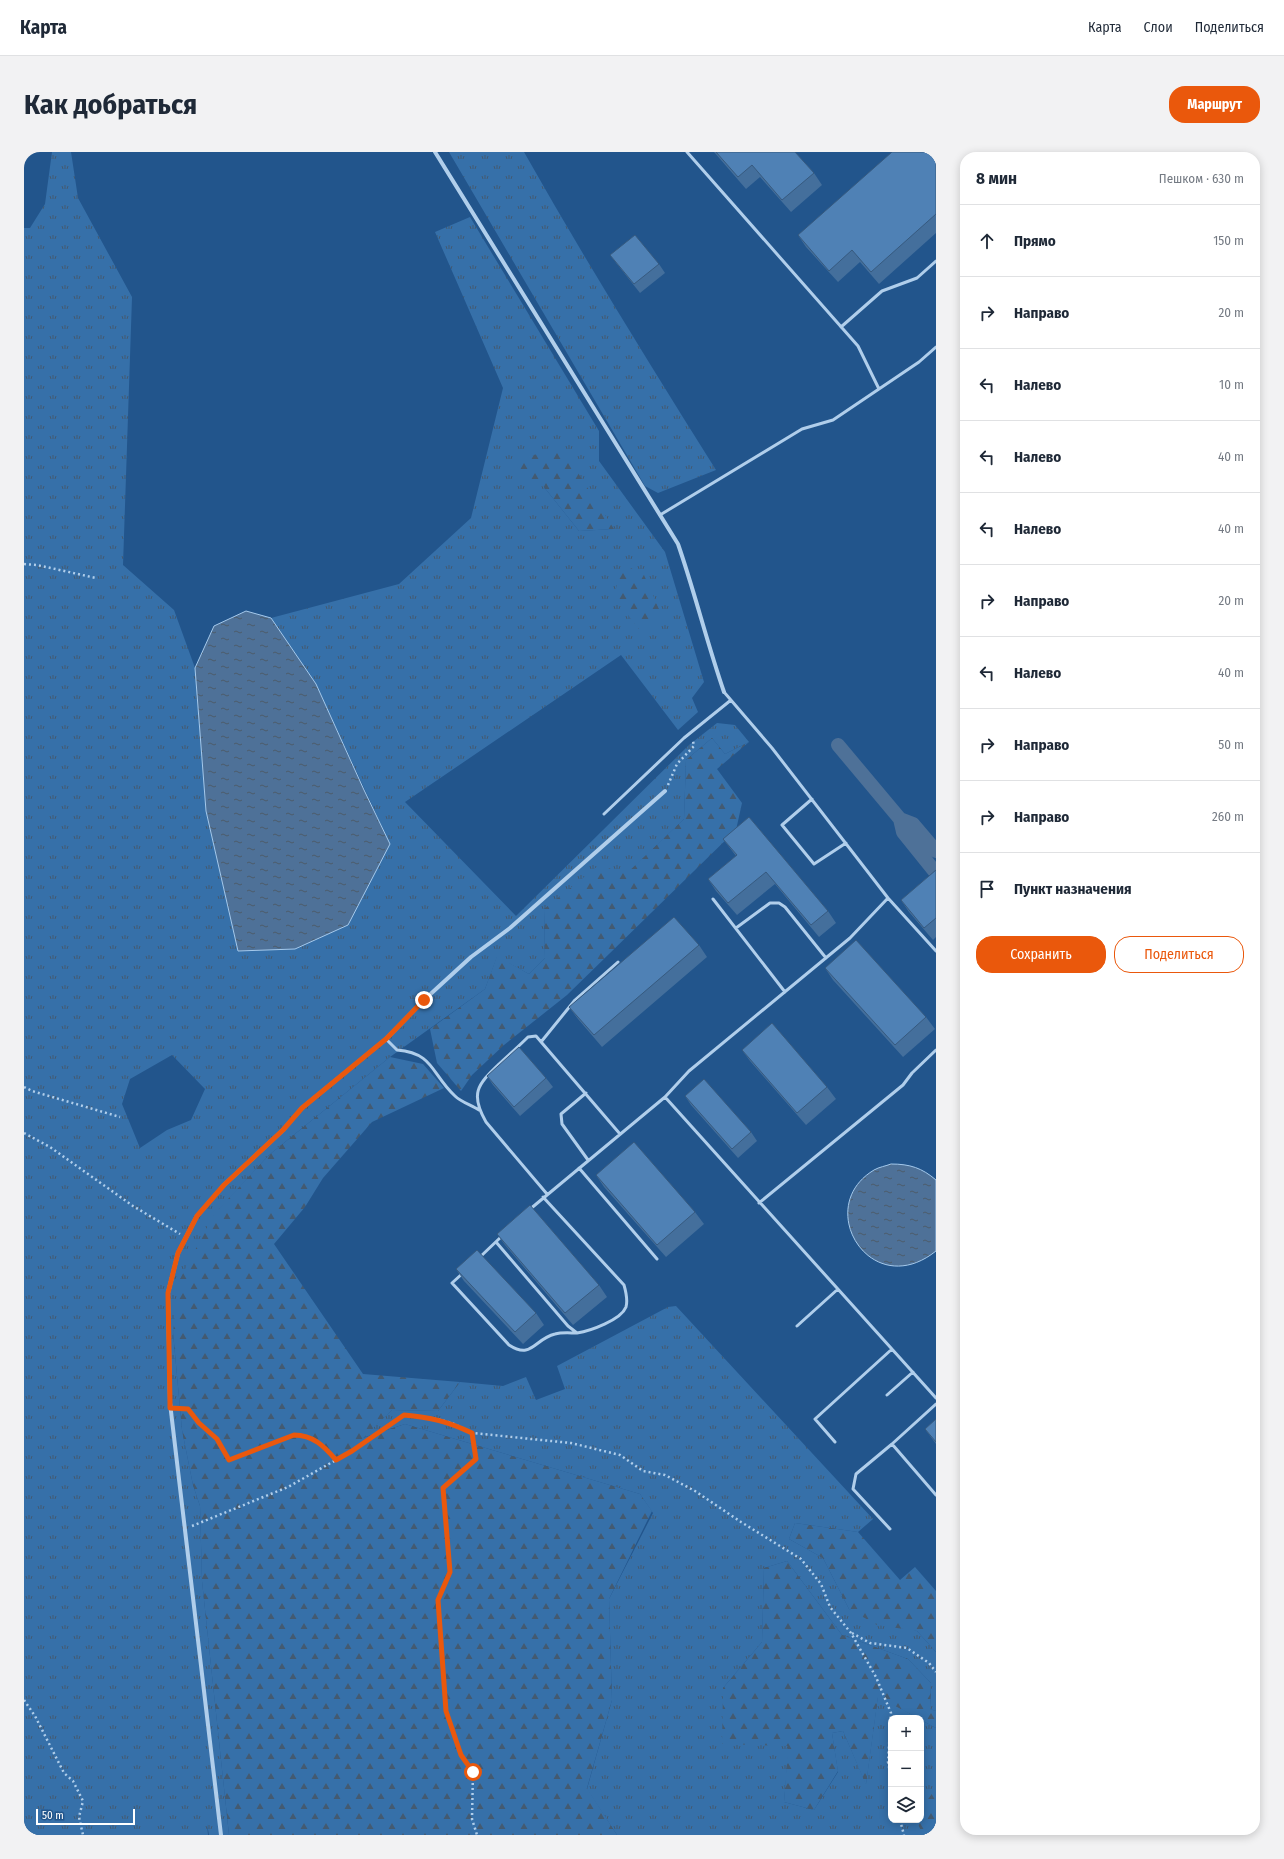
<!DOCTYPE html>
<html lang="ru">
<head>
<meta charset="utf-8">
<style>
  :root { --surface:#fff; --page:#f2f2f3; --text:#1f2937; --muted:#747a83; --line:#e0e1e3; --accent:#ea580c }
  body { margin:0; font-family:"Fira Sans Condensed",sans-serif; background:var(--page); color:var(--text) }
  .controls { position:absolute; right:12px; bottom:12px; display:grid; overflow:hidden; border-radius:8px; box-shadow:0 2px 10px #0003 }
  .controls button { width:36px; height:36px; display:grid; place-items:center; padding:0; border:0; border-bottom:1px solid var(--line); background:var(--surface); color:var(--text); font:20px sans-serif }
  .scale { position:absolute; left:12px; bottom:10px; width:99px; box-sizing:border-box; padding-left:4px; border:2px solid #fff; border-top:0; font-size:11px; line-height:14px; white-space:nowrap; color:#fff; -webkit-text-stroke:3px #22558c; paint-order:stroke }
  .stop { position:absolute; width:12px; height:12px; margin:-9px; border:3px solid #ea580c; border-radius:50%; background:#fff }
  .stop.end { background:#ea580c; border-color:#fff; box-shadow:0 1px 4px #0008 }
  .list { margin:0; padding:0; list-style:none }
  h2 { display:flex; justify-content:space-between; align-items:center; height:52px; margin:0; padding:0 16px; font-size:17px }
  h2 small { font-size:13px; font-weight:400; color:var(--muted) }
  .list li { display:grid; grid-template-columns:26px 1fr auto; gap:12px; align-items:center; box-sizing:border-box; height:72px; padding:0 16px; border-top:1px solid var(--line) }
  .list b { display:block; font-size:15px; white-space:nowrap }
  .list em { font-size:13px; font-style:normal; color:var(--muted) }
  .actions { display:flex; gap:8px; padding:12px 16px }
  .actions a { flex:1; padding:9px 0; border:1px solid var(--accent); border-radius:16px; text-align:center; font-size:14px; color:var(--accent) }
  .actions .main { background:var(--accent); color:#fff }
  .icon { flex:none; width:22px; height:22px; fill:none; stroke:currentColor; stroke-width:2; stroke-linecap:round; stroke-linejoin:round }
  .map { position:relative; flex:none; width:912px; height:1683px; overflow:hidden; border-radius:16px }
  header { display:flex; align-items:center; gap:24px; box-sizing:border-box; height:56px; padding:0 20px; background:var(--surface); border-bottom:1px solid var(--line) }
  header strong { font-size:19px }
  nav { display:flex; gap:22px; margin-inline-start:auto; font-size:14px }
  .intro { display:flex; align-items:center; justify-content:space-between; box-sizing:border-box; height:96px; padding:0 24px }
  h1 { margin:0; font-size:28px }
  .button { padding:10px 18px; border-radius:16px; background:var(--accent); color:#fff; font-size:14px; font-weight:700 }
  main { display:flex; gap:24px; padding:0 24px }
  aside { flex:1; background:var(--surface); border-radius:16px; box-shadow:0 2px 10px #0003 }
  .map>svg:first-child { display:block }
  .grass { fill:url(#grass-tufts); fill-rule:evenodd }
  .forest { fill:url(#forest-firs) }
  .water { fill:url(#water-ripples); stroke:#a4c9ec }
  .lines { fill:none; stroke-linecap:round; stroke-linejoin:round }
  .canal { stroke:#4e7198; stroke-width:14 }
  .path { stroke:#b0ceeb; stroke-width:2.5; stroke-dasharray:2 3; stroke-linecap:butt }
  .service { stroke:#b0ceeb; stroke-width:3 }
  .minor { stroke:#b0ceeb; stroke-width:4 }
  .wall { fill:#446f9c }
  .building { fill:#4f81b5; stroke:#375a7f }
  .route { stroke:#ea580c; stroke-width:5 }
</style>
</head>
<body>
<header>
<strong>Карта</strong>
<nav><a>Карта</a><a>Слои</a><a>Поделиться</a></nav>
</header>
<div class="intro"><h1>Как добраться</h1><a class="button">Маршрут</a></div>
<main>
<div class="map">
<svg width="912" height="1683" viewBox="0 0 912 1683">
  <defs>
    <pattern id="grass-tufts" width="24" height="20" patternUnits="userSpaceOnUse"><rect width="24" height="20" fill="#3670a9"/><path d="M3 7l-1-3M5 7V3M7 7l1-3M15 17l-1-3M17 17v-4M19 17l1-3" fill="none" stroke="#435a71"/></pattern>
    <pattern id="forest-firs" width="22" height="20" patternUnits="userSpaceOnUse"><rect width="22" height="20" fill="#3670a9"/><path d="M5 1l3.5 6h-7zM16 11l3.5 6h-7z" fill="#435a71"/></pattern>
    <pattern id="water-ripples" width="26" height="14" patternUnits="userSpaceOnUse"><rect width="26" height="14" fill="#4e7198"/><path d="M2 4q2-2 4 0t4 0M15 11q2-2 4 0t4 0" fill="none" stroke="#4d5b6a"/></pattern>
  </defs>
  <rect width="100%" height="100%" fill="#22558c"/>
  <path class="grass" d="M28,0H47L54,46L108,145L99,413L150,458L171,516L182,659L214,798L366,692L292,532L247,466L375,432L447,366L479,236L411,80L446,65L575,279V309L641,400L680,530L668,546L674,560L654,578L597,503L381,650L492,764L665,593L693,571L711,573L725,590L701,602L688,586L662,608L660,667L602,723L520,757L521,806L505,822L473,805L461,837L366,905L245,1003L190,1063L149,1180L158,1278L169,1333L176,1354L178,1429L205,1683H185L183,1672L184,1683H0V76H6L21,52ZM520,335L589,377L555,379ZM148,903L181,937L167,968L143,978L116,996L98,952L106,927Z
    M425,0H500C561,108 626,213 692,318L634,341L621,334Z
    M652,1154L849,1367L834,1380L771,1371L765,1387L799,1406L825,1457L893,1479L912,1500V1559L906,1557L907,1531L884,1507L818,1483L763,1409L740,1416L738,1490L699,1536L765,1593L760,1650L790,1658L814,1620L808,1581L819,1579L842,1632L854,1544L894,1566H867V1668H897V1568L912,1576V1683H593L563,1637L588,1548L585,1447L629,1361L616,1342L381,1272L338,1286L368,1258L414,1259L436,1230L479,1234L502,1225L512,1248L541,1237L533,1214L644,1155Z"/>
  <path class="forest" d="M538,296L590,377L555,379L520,335L491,321L489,308Z
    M599,412L620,423L638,464L617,480L590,444Z
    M688,586L701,602L725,590L693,617L718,651L712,678L543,843L480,893L448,923L437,939L413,911L406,877L461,837L473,804L505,822L521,806L520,757L575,713L602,722L660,667L662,608Z
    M366,905L399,912L420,936L348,970L299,1026L281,1055L250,1092L339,1222L436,1230L414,1259L368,1258L339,1286L381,1272L616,1342L628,1359L585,1447L588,1548L563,1636L593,1683H205L178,1429L176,1354L169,1333L158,1278L149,1180L156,1127L190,1062L245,1003Z
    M771,1371L834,1380L876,1428L891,1415L912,1439V1500L893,1479L853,1473L825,1457L799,1406L765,1387Z
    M763,1409L818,1483L884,1507L907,1531L906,1557L912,1559V1576L897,1568V1566H894L854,1545L842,1633L819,1579L808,1581L814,1619L790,1658L760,1650L764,1594L698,1592L699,1536L738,1490L740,1416Z
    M912,1636V1683H899L892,1668H897V1657Z"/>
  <path class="water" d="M222,459L247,466L292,532L340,638L366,692L324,773L271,797L214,799L182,659L171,516L190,474Z
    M867,1012C886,1012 898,1016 912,1028V1099C847,1151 788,1055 850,1018C855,1015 862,1014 867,1012Z"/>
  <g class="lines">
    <path class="canal" d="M814,593L876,667L889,672L912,699
      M876,667L879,680L912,721"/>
    <path class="path" d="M0,412L13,413L72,426
      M644,633L653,612L670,594L669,589
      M0,935L8,939L96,965
      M0,981L26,995L109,1054L156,1082
      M154,1257H164L175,1271L193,1287L205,1308L270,1283C289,1283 300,1294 312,1308
      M448,1281L452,1307L419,1335L426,1420L414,1448L422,1559L437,1603L449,1620L448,1667L453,1683
      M168,1374L264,1335L328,1299L380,1263L408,1266L428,1271L448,1281L547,1291L596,1303L619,1319L641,1323L671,1339L717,1370L777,1407L797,1432L806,1455L827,1481L852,1525L867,1561L864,1610L867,1626
      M828,1481L846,1491L883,1496L905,1511L912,1520
      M0,1548L11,1564L40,1621L49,1629L59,1649L55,1665L59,1683
      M876,1668L880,1683"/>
    <path class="service" d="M663,0L834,194L855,237
      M817,175L858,139L893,126L912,109
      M636,363L778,277L809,268L895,210L912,195
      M700,540L748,596L864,746L912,799
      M788,647L758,673L790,712L822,691
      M580,662L660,586L707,548
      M689,747L761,840
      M712,776L746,751H755L761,755L802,806
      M362,887L373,898C410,901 407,922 431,944C437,950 447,953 455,958
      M517,890L551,848L594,810
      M562,941L537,962L538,972L564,1008
      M641,945L912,1246
      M555,1016L633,1107
      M523,1042L462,970C446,942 453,933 475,912C485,903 495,894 504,885L512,884L596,982
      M735,1051L879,933L888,921L912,898
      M505,1058L641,945L665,919L826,786L864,746
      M472,1090L544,1174L553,1181C566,1179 597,1168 602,1155C604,1148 602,1140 600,1133L519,1045
      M456,1105L478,1084
      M439,1121L428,1131L485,1193C508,1208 510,1187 531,1182C538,1180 546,1181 553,1181
      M773,1174L814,1137
      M863,1243L889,1220
      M811,1290L791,1267L868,1197
      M868,1292L912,1343
      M866,1377L829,1337L832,1322L868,1292L912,1252"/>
    <path class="minor" d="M411,0L654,392C671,441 683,491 700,540
      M197,1683L146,1251L144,1141L154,1101L173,1064L200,1033L259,978L278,956L362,887L400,848L447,805L486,776L641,639"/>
  </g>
  <path class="wall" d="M690,0H771L790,21L798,33L767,60L736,25L722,37Z
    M912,8V81L855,132L836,110L814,130L782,95L774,83Z
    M586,103L635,112L641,121L616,141L593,112Z
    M699,687L804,759L812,771L795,785L751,732L713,763L692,739L684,727L712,704Z
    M912,718V785L909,788L885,760L877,748Z
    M675,793L683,805L578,895L554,867L545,855Z
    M801,816L902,865L911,877L879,905L809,828Z
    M718,898L803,935L812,947L782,973L726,909Z
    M463,924L522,926L529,935L496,964L469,933Z
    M661,944L727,980L733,989L714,1006L667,953Z
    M572,1023L671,1060L680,1072L642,1105L580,1035Z
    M473,1082L575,1133L583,1145L549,1173L481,1093Z
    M432,1117L512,1161L520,1173L499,1192L440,1129Z
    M912,1267V1292L901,1277Z"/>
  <path class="building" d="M692,0H771L790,21L758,48L728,13L714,25Z
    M868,0H905L912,8V62L847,120L828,98L805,119L774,83Z
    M611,83L635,112L610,132L586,103Z
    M725,665L804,759L787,773L742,720L704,751L684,727L713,703L699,687Z
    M912,718V766L900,776L877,748Z
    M650,765L675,793L570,883L545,855Z
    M832,788L902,865L871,893L801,816Z
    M748,871L803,935L773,961L718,898Z
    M495,895L522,926L490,955L463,924Z
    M680,927L727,980L708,997L661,944Z
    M610,990L671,1060L633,1093L572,1023Z
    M506,1053L575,1133L541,1161L473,1082Z
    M453,1098L512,1161L491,1180L432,1117Z
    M912,1267V1290L901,1277Z"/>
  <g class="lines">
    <path class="route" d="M400,848L362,887L278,956L259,978L200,1033L173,1064L154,1101L144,1141L146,1251V1256L164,1257L175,1271L193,1287L205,1308L270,1283C289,1283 300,1294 312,1308L328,1299L380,1263C406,1265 425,1270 448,1281L452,1307L419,1336L426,1420L414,1448L422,1559L437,1603L449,1620"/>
  </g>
</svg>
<div class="controls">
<button>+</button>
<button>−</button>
<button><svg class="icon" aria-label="layers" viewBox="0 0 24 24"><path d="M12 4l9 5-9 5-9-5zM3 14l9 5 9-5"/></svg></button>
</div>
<div class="scale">50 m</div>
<div class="stop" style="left:449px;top:1620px"></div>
<div class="stop end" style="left:400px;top:848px"></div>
</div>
<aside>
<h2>8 мин<small>Пешком · 630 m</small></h2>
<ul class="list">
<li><svg class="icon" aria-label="ahead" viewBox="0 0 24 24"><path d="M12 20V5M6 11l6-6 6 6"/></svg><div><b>Прямо</b></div><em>150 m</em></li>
<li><svg class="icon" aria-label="right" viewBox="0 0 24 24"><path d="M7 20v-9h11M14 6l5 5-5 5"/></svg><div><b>Направо</b></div><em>20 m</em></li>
<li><svg class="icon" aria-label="left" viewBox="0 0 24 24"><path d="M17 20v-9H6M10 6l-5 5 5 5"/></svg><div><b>Налево</b></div><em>10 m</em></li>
<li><svg class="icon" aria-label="left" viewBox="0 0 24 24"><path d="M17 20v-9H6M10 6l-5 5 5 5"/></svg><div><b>Налево</b></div><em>40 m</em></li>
<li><svg class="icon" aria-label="left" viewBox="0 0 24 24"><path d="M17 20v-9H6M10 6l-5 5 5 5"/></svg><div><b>Налево</b></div><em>40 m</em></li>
<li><svg class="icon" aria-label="right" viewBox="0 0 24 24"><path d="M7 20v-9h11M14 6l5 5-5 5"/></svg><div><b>Направо</b></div><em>20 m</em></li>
<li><svg class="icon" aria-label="left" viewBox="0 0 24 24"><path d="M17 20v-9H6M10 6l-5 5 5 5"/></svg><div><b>Налево</b></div><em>40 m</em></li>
<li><svg class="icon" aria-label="right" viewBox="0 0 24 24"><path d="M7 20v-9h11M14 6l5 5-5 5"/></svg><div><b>Направо</b></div><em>50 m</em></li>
<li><svg class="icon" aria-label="right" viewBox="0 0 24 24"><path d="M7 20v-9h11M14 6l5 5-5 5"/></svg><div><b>Направо</b></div><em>260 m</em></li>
<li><svg class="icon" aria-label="arrive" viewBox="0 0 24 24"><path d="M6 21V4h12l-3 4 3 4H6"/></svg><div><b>Пункт назначения</b></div></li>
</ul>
<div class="actions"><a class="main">Сохранить</a><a>Поделиться</a></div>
</aside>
</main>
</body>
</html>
